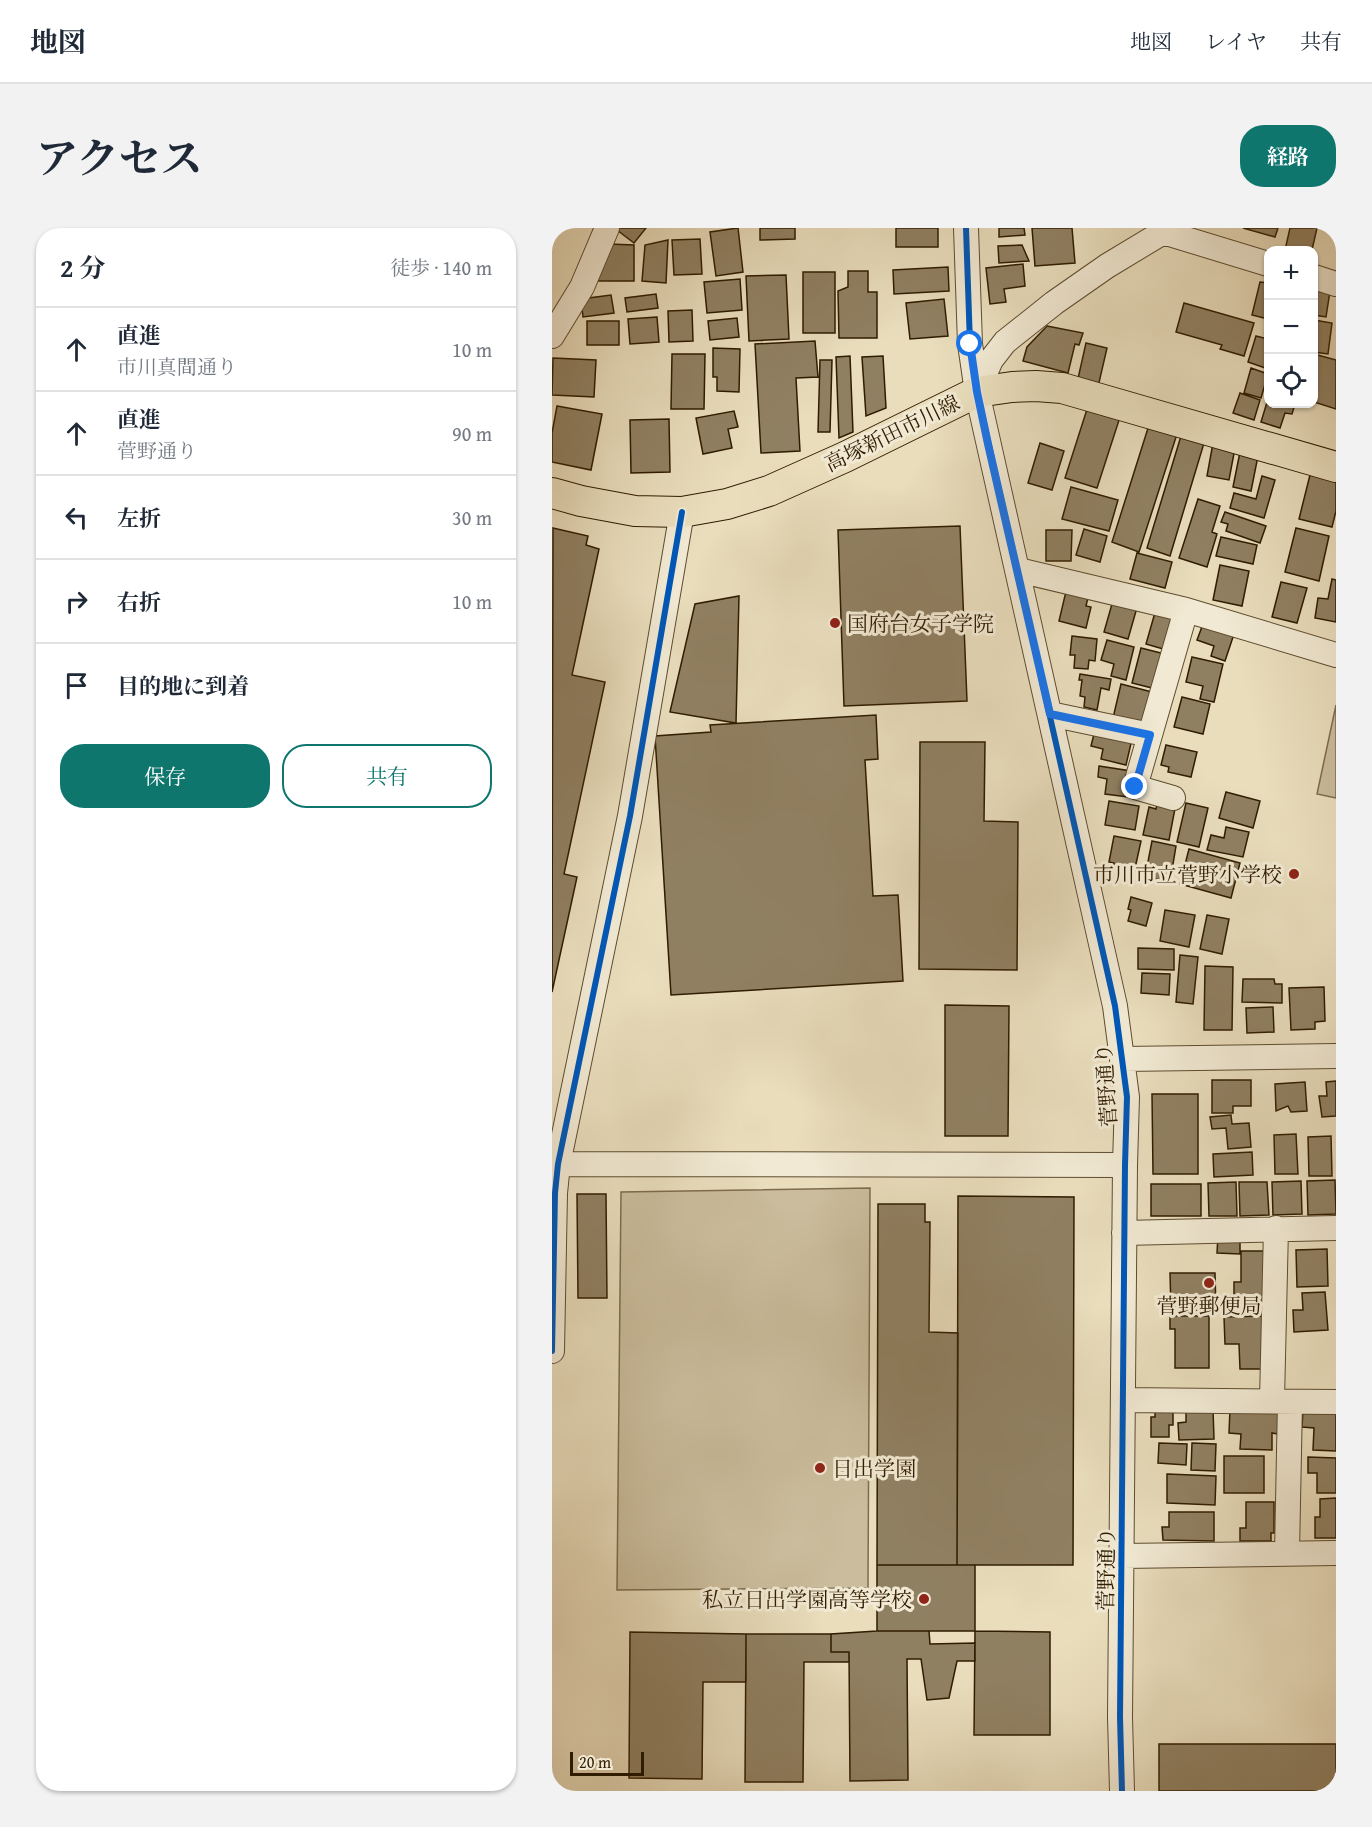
<!DOCTYPE html>
<html lang="ja">
<head>
<meta charset="utf-8">
<style>
  :root { --surface:#fff; --page:#f2f2f3; --text:#1f2937; --muted:#747a83; --line:#e0e1e3; --accent:#0f766e }
  body { margin:0; font-family:"Gentium Book Plus","Noto Serif JP",serif; background:var(--page); color:var(--text) }
  .controls { position:absolute; right:18px; top:18px; display:grid; overflow:hidden; border-radius:12px; box-shadow:0 2px 4px #0004 }
  .controls button { width:54px; height:54px; display:grid; place-items:center; padding:0; border:0; border-bottom:2px solid var(--line); background:var(--surface); color:var(--text); font:30px sans-serif }
  .scale { position:absolute; left:18px; bottom:15px; width:74px; box-sizing:border-box; padding-left:6px; border:3px solid #301c00; border-top:0; font-size:16px; line-height:21px; white-space:nowrap; color:#301c00; -webkit-text-stroke:4px #f1e9d3; paint-order:stroke }
  .stop { position:absolute; width:18px; height:18px; margin:-14px; border:4px solid #1a73e8; border-radius:50%; background:#fff }
  .stop.end { background:#1a73e8; border-color:#fff; box-shadow:0 2px 6px #0008 }
  .list { margin:0; padding:0; list-style:none }
  h2 { display:flex; justify-content:space-between; align-items:center; height:78px; margin:0; padding:0 24px; font-size:26px }
  h2 small { font-size:20px; font-weight:400; color:var(--muted) }
  .list li { display:grid; grid-template-columns:39px 1fr auto; gap:18px; align-items:center; box-sizing:border-box; height:84px; padding:0 24px; border-top:2px solid var(--line) }
  .list b { display:block; font-size:22px; white-space:nowrap }
  .list p { margin:0; font-size:20px; white-space:nowrap; color:var(--muted) }
  .list em { font-size:20px; font-style:normal; color:var(--muted) }
  .actions { display:flex; gap:12px; padding:18px 24px }
  .actions a { flex:1; padding:14px 0; border:2px solid var(--accent); border-radius:24px; text-align:center; font-size:21px; color:var(--accent) }
  .actions .main { background:var(--accent); color:#fff }
  .icon { flex:none; width:33px; height:33px; fill:none; stroke:currentColor; stroke-width:2; stroke-linecap:round; stroke-linejoin:round }
  .map { position:relative; flex:none; width:784px; height:1563px; overflow:hidden; border-radius:24px }
  header { display:flex; align-items:center; gap:36px; box-sizing:border-box; height:84px; padding:0 30px; background:var(--surface); border-bottom:2px solid var(--line) }
  header strong { font-size:28px }
  nav { display:flex; gap:33px; margin-inline-start:auto; font-size:21px }
  .intro { display:flex; align-items:center; justify-content:space-between; box-sizing:border-box; height:144px; padding:0 36px }
  h1 { margin:0; font-size:42px }
  .button { padding:15px 27px; border-radius:24px; background:var(--accent); color:#fff; font-size:21px; font-weight:700 }
  main { display:flex; gap:36px; padding:0 36px }
  aside { flex:1; background:var(--surface); border-radius:24px; box-shadow:0 2px 4px #0004 }
  .map>svg:first-child { display:block }
  .park { fill:#cabc9c; stroke:#7d6c4e; stroke-width:1.5 }
  .building { fill:#908062; stroke:#301c00; stroke-width:1.5 }
  .lines { fill:none; stroke-linecap:round; stroke-linejoin:round }
  .minor-casing { stroke:#5e4c2f; stroke-width:26 }
  .major-casing { stroke:#301c00; stroke-width:32 }
  .minor { stroke:#f1e9d3; stroke-width:24 }
  .major { stroke:#e9ddbc; stroke-width:30 }
  .cycleway-casing { stroke:#f1e9d3; stroke-width:10 }
  .cycleway { stroke:#0057b8; stroke-width:6 }
  .route { stroke:#1a73e8; stroke-width:8 }
  .poi-dot { fill:#8f2418; stroke:#f1e9d3; stroke-width:2 }
  .labels { text-anchor:middle; dominant-baseline:central; stroke-width:6; stroke-linejoin:round; paint-order:stroke }
  .street-label { font-size:21px; fill:#301c00; stroke:#f1e9d3 }
  .poi-label { font-size:21px; fill:#301c00; stroke:#f1e9d3; text-anchor:start }
</style>
</head>
<body>
<header>
<strong>地図</strong>
<nav><a>地図</a><a>レイヤ</a><a>共有</a></nav>
</header>
<div class="intro"><h1>アクセス</h1><a class="button">経路</a></div>
<main>
<aside>
<h2>2 分<small>徒歩 · 140 m</small></h2>
<ul class="list">
<li><svg class="icon" aria-label="ahead" viewBox="0 0 24 24"><path d="M12 20V5M6 11l6-6 6 6"/></svg><div><b>直進</b><p>市川真間通り</p></div><em>10 m</em></li>
<li><svg class="icon" aria-label="ahead" viewBox="0 0 24 24"><path d="M12 20V5M6 11l6-6 6 6"/></svg><div><b>直進</b><p>菅野通り</p></div><em>90 m</em></li>
<li><svg class="icon" aria-label="left" viewBox="0 0 24 24"><path d="M17 20v-9H6M10 6l-5 5 5 5"/></svg><div><b>左折</b></div><em>30 m</em></li>
<li><svg class="icon" aria-label="right" viewBox="0 0 24 24"><path d="M7 20v-9h11M14 6l5 5-5 5"/></svg><div><b>右折</b></div><em>10 m</em></li>
<li><svg class="icon" aria-label="arrive" viewBox="0 0 24 24"><path d="M6 21V4h12l-3 4 3 4H6"/></svg><div><b>目的地に到着</b></div></li>
</ul>
<div class="actions"><a class="main">保存</a><a>共有</a></div>
</aside>
<div class="map">
<svg width="784" height="1563" viewBox="0 0 784 1563">
  <rect width="100%" height="100%" fill="#e9ddbc"/>
  <filter id="stains"><feTurbulence type="fractalNoise" baseFrequency=".00333" numOctaves="4"/><feColorMatrix values="0 0 0 0 .2 0 0 0 0 .09 0 0 0 0 .02 0 0 0 .5 -.17"/></filter>
  <radialGradient id="worn" r=".72"><stop offset=".6" stop-color="#630" stop-opacity="0"/><stop offset="1" stop-color="#630" stop-opacity=".3"/></radialGradient>
  <path class="park" d="M784,477V570L765,566Z
    M318,960L316,1360L65,1362L69,964Z"/>
  <path class="building" d="M67,0H94L82,15L65,2Z
    M186,0L191,44L164,48L158,4Z
    M208,0H243V11L208,12Z
    M344,0H386V19H344Z
    M447,0H472L473,7L447,9Z
    M480,0H520L523,35L483,38Z
    M691,0H726L723,9Z
    M738,0H765L760,22H733Z
    M148,11L150,46L122,47L120,12Z
    M116,12L114,55L90,53L93,17Z
    M56,16L82,17V53H44Z
    M470,17L477,33L447,35L446,18Z
    M471,36L473,58L452,61L454,74L438,76L434,40Z
    M396,39L397,63L342,66L341,42Z
    M296,43H316V64H325V110H287L286,63L296,59Z
    M251,44H283V105H251Z
    M234,47L237,111L197,113L194,48Z
    M188,51L190,82L155,85L152,54Z
    M708,54L716,55V91L700,87Z
    M762,60L778,63L774,89L762,87Z
    M104,66L106,80L75,84L73,70Z
    M59,67L62,85L31,89L29,71Z
    M392,71L396,108L358,111L354,75Z
    M632,75L702,95L692,128L668,121L670,117L624,104Z
    M140,82L141,113L117,114L116,83Z
    M105,89L107,114L78,116L76,91Z
    M185,90L187,109L158,112L156,93Z
    M762,92L780,95L776,126L762,124Z
    M35,93H67V117H35Z
    M495,98L531,105L527,117L523,116L516,145L471,133L475,119Z
    M704,108L716,111V141L696,134Z
    M263,113L266,149L244,150L248,223L209,225L203,116Z
    M534,115L555,120L546,159L525,155Z
    M161,120L188,121L187,164L165,163V149H161Z
    M120,126H153L152,181H119Z
    M762,126L784,132V181L762,174Z
    M298,128L301,204L287,210L284,129Z
    M331,128L334,180L314,188L310,129Z
    M1,130L44,132L42,169L0,167Z
    M268,132H280L278,204H266Z
    M699,140L716,146L709,170L692,165Z
    M688,165L708,172L702,192L681,185Z
    M716,171V176H743L740,186L733,185L728,200L709,194Z
    M537,175L569,186L545,260L513,250Z
    M5,178L50,186L39,242L0,234V205Z
    M182,183L186,199L176,201L180,220L151,226L144,190Z
    M117,191L118,244L79,245L78,192Z
    M597,197L625,206L587,324L560,314Z
    M629,208L652,215L618,328L595,320Z
    M488,215L512,223L500,262L476,255Z
    M661,215L683,220L677,252L655,248Z
    M688,224L706,228L699,263L681,259Z
    M759,243L784,249V283L780,299L747,291Z
    M710,248L723,252L712,290L678,280L682,265L704,271Z
    M519,259L566,272L557,303L510,291Z
    M646,271L668,278L660,304L665,306L655,339L627,330Z
    M673,284L714,298L708,315L674,303L676,296L669,294Z
    M408,298L415,473L292,478L286,302Z
    M1,300L36,308L34,317L47,321L20,447L53,454L12,646L25,649L0,764Z
    M744,300L777,308L767,353L733,344Z
    M532,301L555,308L548,334L524,327Z
    M494,302H520L519,333H494Z
    M669,309L705,317L701,336L664,328Z
    M585,325L620,334L613,360L578,351Z
    M668,337L697,343L690,378L661,372Z
    M780,351L784,352V394L763,390L766,370L776,371Z
    M729,354L755,360L745,395L720,389Z
    M516,355L538,361L534,378L539,379L534,400L507,393Z
    M187,368L184,495L118,484L143,376Z
    M562,369L586,376L576,411L552,404Z
    M604,381L621,386L618,423L594,416Z
    M651,396L682,406L673,433L659,428L662,418L645,412Z
    M520,408L545,411L543,433L537,432L536,441L522,440L523,427H518Z
    M555,412L582,419L574,452L559,448L562,436L549,432Z
    M589,420L613,426L604,461L580,455Z
    M640,429L671,436L662,474L648,471L651,458L634,454Z
    M528,446L559,451L557,462L549,460L545,482L532,479L533,469L528,468L530,452H527Z
    M569,456L604,465L589,498L561,490Z
    M630,469L658,476L651,506L622,499Z
    M324,487L326,531L313,532L321,668L346,667L351,753L119,767L103,508L159,504L158,497Z
    M543,502L580,511L574,537L549,531L551,521L539,518Z
    M368,514H433L432,593L466,594L465,742L367,741Z
    M614,517L645,524L639,549L616,544L617,539L609,537Z
    M547,538L579,543L576,569L553,566L555,551L546,549Z
    M674,564L708,573L701,600L667,590Z
    M606,571L624,575L617,612L591,607L597,579L604,581Z
    M557,573L587,578L583,602L553,597Z
    M634,575L656,580L647,619L625,614Z
    M674,599L697,604L691,629L655,622L659,607L672,610Z
    M562,608L589,613L582,645L561,640L562,635L557,634Z
    M600,613L624,618L618,654L593,649Z
    M637,621L688,635L679,670L628,656Z
    M579,669L600,675L594,698L576,693L579,682L576,681Z
    M613,682L643,687L637,719L608,713Z
    M655,687L677,691L670,726L648,721Z
    M586,720L622,721V742L586,741Z
    M628,727L646,729L641,776L624,774Z
    M653,738L681,739L680,802H652Z
    M590,745L618,746L617,767L589,765Z
    M691,751H722L723,756H730V775L690,774Z
    M772,759L773,793L763,794V801L739,802L737,760Z
    M393,777L457,778L456,908H393Z
    M721,779L722,804L695,805L694,780Z
    M660,852H699V878H681V885H660Z
    M784,853V888L770,889L767,868H775L774,854Z
    M753,854L755,883L739,884L736,878L724,883L723,856Z
    M600,866H646V946H601Z
    M679,887L680,896L697,895L699,919L676,921L674,900L660,901L658,889Z
    M744,906L746,946H723L722,907Z
    M779,908L780,948H757L756,909Z
    M700,924L701,947L662,949L661,926Z
    M783,952L784,986L756,987L755,953Z
    M749,953L750,986L721,987L720,954Z
    M684,954L685,988H657L656,955Z
    M687,954H715L717,987L688,988Z
    M599,956H649V988H599Z
    M25,966H54L55,1070H26Z
    M406,968L522,969L521,1337H405Z
    M326,976H373V994H378L377,1104L406,1105L405,1337H325Z
    M666,1006L688,1007V1026L665,1025Z
    M775,1021L776,1058L745,1059L744,1022Z
    M689,1023H715L716,1080H682V1054H689Z
    M618,1045H663L664,1082H619Z
    M773,1064L776,1102L742,1104L741,1082H751L750,1065Z
    M618,1088H657V1140H623V1101H618Z
    M710,1088L712,1141H688L687,1116H673L672,1089Z
    M603,1180H621V1197H617V1209H599V1189H603Z
    M634,1181H661L662,1211L627,1212L626,1195L634,1194Z
    M678,1181L726,1182V1206L720,1205V1222L688,1221L689,1206L677,1205Z
    M751,1181L784,1182V1223L761,1222L762,1200L750,1199Z
    M607,1215L635,1216L634,1237L606,1235Z
    M640,1215L664,1216L663,1243L639,1242Z
    M672,1228H712V1265H672Z
    M756,1229L784,1230V1265H765V1245H756Z
    M615,1246L664,1248L663,1277L615,1275Z
    M784,1270V1310H763V1289H768V1271Z
    M694,1274H722V1305H719V1313H688V1300H694Z
    M617,1284H662V1313L611,1312L610,1299H617Z
    M325,1337H423V1403H325Z
    M325,1403H377L378,1416L423,1415V1433H405L397,1470L375,1472L369,1431H355L356,1552L298,1553L297,1424H279V1406Z
    M423,1403L498,1404V1507H422Z
    M78,1404L194,1406V1454H151L150,1551L77,1550Z
    M194,1406H279V1424H297V1434H252L251,1554H193Z
    M607,1516H784V1563H607Z"/>
  <g class="lines">
    <g class="minor-casing">
      <path id="minor" d="M414,0L418,116L425,164L563,778L575,869L573,937L568,1489L570,1563
        M611,4L716,36
        M762,49L784,56
        M0,108L30,59L55,0
        M425,164L439,132L453,114L502,75L555,38L618,0
        M466,342L634,382L784,427
        M498,486L598,507L634,382
        M598,507L583,559L621,570
        M571,831L784,828
        M6,936L573,937
        M572,1005L784,1000
        M0,1123L3,965L6,936L78,588L130,284
        M572,1172L784,1174
        M720,1173L724,1000
        M735,1325L738,1174
        M570,1328L784,1325"/>
    </g>
    <g class="major-casing">
      <path id="major" d="M0,265L29,273L83,283L130,284L175,276L217,263L293,229L425,164L460,159L484,158L510,160L784,239"/>
    </g>
    <use href="#minor" class="minor"/>
    <use href="#major" class="major"/>
    <g class="cycleway-casing">
      <path id="cycleway" d="M414,0L418,116L425,164L563,778L575,869L573,937L568,1489L570,1563
        M0,1123L3,965L6,936L78,588L130,284"/>
    </g>
    <use href="#cycleway" class="cycleway"/>
  </g>
  <g class="lines">
    <path class="route" d="M418,116L425,164L436,216L498,486L598,507L583,559"/>
  </g>
  <g class="poi-dot">
    <circle cx="283" cy="395" r="6"/>
    <circle cx="742" cy="646" r="6"/>
    <circle cx="657" cy="1055" r="6"/>
    <circle cx="268" cy="1240" r="6"/>
    <circle cx="372" cy="1371" r="6"/>
  </g>
  <g class="labels">
    <g class="street-label">
      <text transform="translate(340 205) rotate(-26)">高塚新田市川線</text>
      <text transform="translate(554 857) rotate(-94)">菅野通り</text>
      <text transform="translate(554 1341) rotate(-89)">菅野通り</text>
    </g>
    <g class="poi-label">
      <text x="295" y="395">国府台女子学院</text>
      <text x="730" y="646" text-anchor="end">市川市立菅野小学校</text>
      <text x="657" y="1077" text-anchor="middle">菅野郵便局</text>
      <text x="280" y="1240">日出学園</text>
      <text x="360" y="1371" text-anchor="end">私立日出学園高等学校</text>
    </g>
  </g>
  <rect width="100%" height="100%" filter="url(#stains)"/>
  <rect width="100%" height="100%" fill="url(#worn)"/>
</svg>
<div class="controls">
<button>+</button>
<button>−</button>
<button><svg class="icon" aria-label="locate" viewBox="0 0 24 24"><circle cx="12" cy="12" r="6"/><path d="M12 2v4M12 18v4M2 12h4M18 12h4"/></svg></button>
</div>
<div class="scale">20 m</div>
<div class="stop" style="left:418px;top:116px"></div>
<div class="stop end" style="left:583px;top:559px"></div>
</div>
</main>
</body>
</html>
